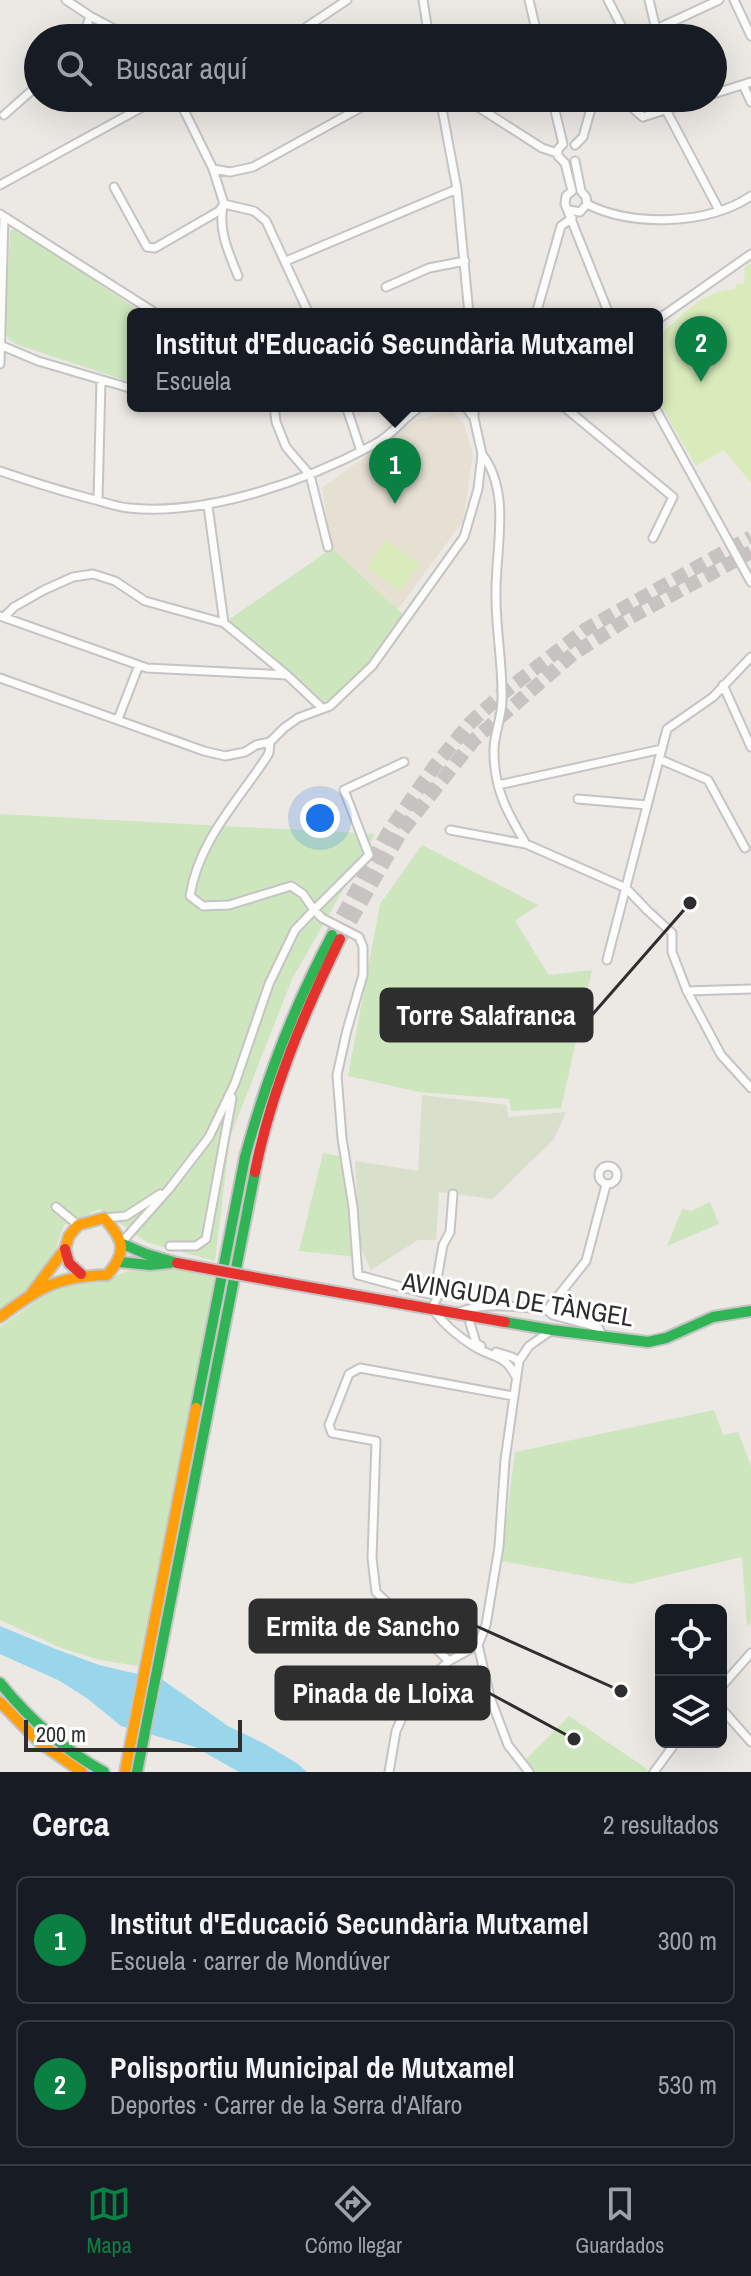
<!DOCTYPE html>
<html lang="es">
<head>
<meta charset="utf-8">
<style>
  :root { --surface:#171b24; --page:#20242c; --text:#f1f3f6; --muted:#9ea1a6; --line:#363941; --accent:#0b8043 }
  body { margin:0; font-family:"Archivo Narrow",sans-serif; background:var(--page); color:var(--text) }
  .controls { position:absolute; right:24px; bottom:24px; display:grid; overflow:hidden; border-radius:12px; box-shadow:0 8px 32px #0002 }
  .controls button { width:72px; height:72px; display:grid; place-items:center; padding:0; border:0; border-bottom:2px solid var(--line); background:var(--surface); color:var(--text); font:40px sans-serif }
  .scale { position:absolute; left:24px; bottom:20px; width:218px; box-sizing:border-box; padding-left:8px; border:4px solid #2e2e2e; border-top:0; font-size:22px; line-height:28px; white-space:nowrap; color:#2e2e2e; -webkit-text-stroke:6px #fff; paint-order:stroke }
  .you { position:absolute; left:320px; top:818px; width:28px; height:28px; margin:-20px; border:6px solid #fff; border-radius:50%; background:#1a73e8; box-shadow:0 0 0 12px #1a73e833 }
  .badge { display:grid; place-items:center; width:52px; height:52px; border-radius:50%; background:var(--accent); color:#fff; font-size:26px; font-weight:700 }
  .pin { position:absolute; translate:-50% -66px; filter:drop-shadow(0 2px 4px #0008) }
  .pin::after { content:''; position:absolute; top:42px; width:28px; height:24px; background:inherit; clip-path:polygon(0 0,100% 0,50% 100%) }
  .popup { position:absolute; left:127px; top:308px; width:536px; height:104px; box-sizing:border-box; display:grid; place-content:center; border-radius:12px; background:var(--surface); filter:drop-shadow(0 2px 6px #0005); font-size:26px; white-space:nowrap; color:var(--muted) }
  .popup b { font-size:30px; color:var(--text) }
  .popup::after { content:''; position:absolute; left:50%; top:100%; margin-left:-16px; border:16px solid transparent; border-top-color:var(--surface) }
  .list { margin:0; padding:0; list-style:none }
  h2 { display:flex; justify-content:space-between; align-items:center; height:104px; margin:0; padding:0 32px; font-size:34px }
  h2 small { font-size:26px; font-weight:400; color:var(--muted) }
  .list li { display:grid; grid-template-columns:52px 1fr auto; gap:24px; align-items:center; box-sizing:border-box; height:128px; margin:0 16px 16px; padding:0 16px; border:2px solid var(--line); border-radius:12px }
  .list b { display:block; font-size:30px; white-space:nowrap }
  .list p { margin:0; font-size:26px; white-space:nowrap; color:var(--muted) }
  .list em { font-size:26px; font-style:normal; color:var(--muted) }
  .icon { flex:none; width:44px; height:44px; fill:none; stroke:currentColor; stroke-width:2; stroke-linecap:round; stroke-linejoin:round }
  .map { position:relative; flex:none; width:751px; height:1772px; overflow:hidden }
  .search { position:absolute; background:var(--surface); box-shadow:0 8px 32px #0002; left:24px; right:24px; top:24px; height:88px; display:flex; align-items:center; gap:20px; box-sizing:border-box; padding:0 28px; border-radius:44px; color:var(--muted); font-size:30px }
  .sheet { height:392px; background:var(--surface) }
  nav { display:flex; justify-content:space-around; align-items:center; box-sizing:border-box; height:112px; border-top:2px solid var(--line); background:var(--surface); font-size:22px; color:var(--muted) }
  nav a { display:grid; justify-items:center; gap:4px }
  nav .on { color:var(--accent) }
  .map>svg:first-child { display:block }
  .education { fill:#e6e0d3 }
  .green { fill:#cee6be }
  .cemetery { fill:#d8e0cc }
  .pitch { fill:#d9eabb }
  .water { fill:#99d6ec }
  .lines { fill:none; stroke-linecap:round; stroke-linejoin:round }
  .highway-tunnel { stroke:#c6c3c0; stroke-width:14; stroke-dasharray:14 7; stroke-linecap:butt }
  .street-casing { stroke:#c5c4c5; stroke-width:11 }
  .fast-casing { stroke:#c5c4c5; stroke-width:14 }
  .slow-casing { stroke:#c5c4c5; stroke-width:14 }
  .jam-casing { stroke:#c5c4c5; stroke-width:14 }
  .street { stroke:#fcfcfb; stroke-width:7 }
  .fast { stroke:#30b455; stroke-width:10 }
  .slow { stroke:#ff9f0a; stroke-width:10 }
  .jam { stroke:#e5322d; stroke-width:10 }
  .jam-bridge-casing { stroke:#c5c4c5; stroke-width:14; stroke-linecap:butt }
  .jam-bridge { stroke:#e5322d; stroke-width:10 }
  .labels { text-anchor:middle; dominant-baseline:central; stroke-width:6; stroke-linejoin:round; paint-order:stroke }
  .street-label { font-size:26px; fill:#2e2e2e; stroke:#fff }
  .leader { fill:none; stroke:#2e2e2e; stroke-width:3 }
  .callout-dot { fill:#2e2e2e; stroke:#fff; stroke-width:3 }
  .callout { fill:#2e2e2e; stroke:#2e2e2e; stroke-width:3 }
  .callout-label { font-size:28px; text-anchor:middle; font-weight:bold; fill:#fff }
</style>
</head>
<body>
<div class="map">
<svg width="751" height="1772" viewBox="0 0 751 1772">
  <rect width="100%" height="100%" fill="#ece8e4"/>
  <path class="education" d="M452,411L464,424L473,455L463,521L398,609L332,548L322,488L418,419Z"/>
  <path class="green" d="M16,228L144,314H133V383L18,345C11,342 8,339 5,332L10,231Z
    M332,548L406,617L372,666L330,706L322,708L224,623Z
    M0,814L375,834L292,979L230,1137L215,1261L146,1242L100,1209L64,1225L53,1257L29,1288L0,1310Z
    M422,845L538,905L515,921L549,975L592,970L561,1108L511,1111L509,1099L419,1092L348,1076L380,904Z
    M323,1153L345,1157L357,1257L299,1251Z
    M710,1202L719,1224L667,1246L682,1209L692,1211Z
    M182,1266L217,1274L138,1666L100,1660L61,1648L0,1620V1327L47,1293L68,1283L77,1281L98,1283L130,1270L176,1268Z
    M714,1410L723,1435L738,1432L751,1466V1623L747,1626L742,1557L630,1584L501,1561L515,1452Z
    M569,1716L650,1771V1772H529L522,1763Z"/>
  <path class="cemetery" d="M422,1095L507,1105L508,1117L566,1112L554,1139L493,1199L439,1192L436,1240H418L371,1270L360,1246L355,1161L418,1171Z"/>
  <path class="pitch" d="M751,263V483L724,450L696,466L659,402L661,400L657,393V337C683,316 700,291 735,289L736,284H744L745,267Z
    M386,540L420,564L401,591L367,568Z"/>
  <path class="water" d="M0,1626L53,1648L99,1665L163,1680L228,1726L265,1744L298,1764L307,1772H239L195,1747L121,1726L88,1699L60,1681L0,1654Z"/>
  <g class="lines">
    <path class="highway-tunnel" d="M332,935L389,831L434,767L469,724L502,694L586,629L751,537
      M340,939L401,832L474,740L573,654L629,618L751,552"/>
    <g class="street-casing">
      <path id="street" d="M66,0L90,16L132,38
        M423,0L429,38
        M529,0L538,38
        M608,0L624,31L625,38
        M649,0L656,29
        M734,0L751,36
        M83,38L90,16
        M290,38L347,0
        M637,38L719,0
        M743,85L751,102
        M713,94L751,82
        M178,98L213,169L224,204L254,211L266,221L309,314
        M440,98L457,189L469,314
        M464,98L542,148L557,153
        M552,98L563,144
        M621,98L643,117L702,98
        M666,110L719,210
        M4,115L38,85
        M563,144L558,149V156L565,163L572,191
        M575,145L583,137L594,98
        M575,161L581,191L586,197L587,204
        M213,169L230,172L253,167L378,98
        M0,185L159,98
        M114,187L147,247L155,248L219,211L224,204
        M572,191L566,196L565,204L609,314
        M587,204C632,227 708,225 751,196
        M223,206C218,231 229,253 238,276
        M569,210L580,212L587,204
        M0,214L157,314
        M286,261L457,189
        M386,287L429,268L465,261
        M536,314L561,226L572,218
        M657,320L751,254
        M0,345L38,361L133,389
        M0,364L4,217
        M274,406L276,422L286,447L310,475L328,547
        M346,406L361,451
        M465,406L474,418
        M563,406L673,497L653,538
        M654,406L751,582
        M482,454C511,492 496,546 496,590C495,627 503,663 502,700C502,716 495,732 494,748C493,788 507,812 526,844
        M0,471C29,481 58,490 88,498C101,501 116,507 129,508C208,516 306,481 375,444C393,435 404,416 422,406
        M98,500L101,380
        M208,506L224,623
        M0,616L147,668L287,675L322,708
        M5,616L14,607L44,590L73,577L93,574L115,581L145,601L224,623L287,675
        M0,678L204,751L225,756L245,752L256,745L270,742
        M723,685L751,747
        M118,719L139,665
        M659,759L708,780L745,848
        M404,762L344,790L369,855L314,910L322,918L359,937L363,947V975L347,1030L337,1075L342,1138L353,1207L358,1275L424,1293L439,1295
        M498,785L662,749
        M578,799L647,805
        M450,830L526,844L626,888L647,910L672,933V952L687,991L721,1055L751,1088
        M607,960L667,729L713,697L751,657
        M687,991L751,989
        M599 1175a9 9 0 1 1 18 0a9 9 0 1 1-18 0Z
        M453,1194L450,1232L443,1245L437,1279L441,1290L432,1308C443,1324 459,1337 475,1347C495,1359 505,1354 516,1377
        M56,1207L78,1225
        M104,1218L126,1216L160,1194
        M122,1242L169,1189L209,1137L235,1083L269,984L295,930L314,910L303,894L291,886L229,905L203,906L190,896C198,842 237,802 266,758L269,753L270,742L284,728L298,718L330,706L372,666L464,537L478,489L482,454L474,418V406
        M170,1246H196L206,1239L232,1098
        M547,1310L586,1261L606,1185
        M459,1312C487,1301 518,1307 547,1310L553,1315L598,1327L603,1337
        M470,1323L476,1343L481,1346
        M496,1352L512,1357L519,1361
        M449,1661L376,1592L372,1558L376,1441L332,1433L329,1425L349,1374L360,1368L513,1396
        M721,1687L751,1653
        M721,1708L751,1742
        M389,1772L396,1731L413,1693L449,1661L478,1645
        M529,1772L508,1745L490,1697L478,1645L486,1625L499,1547L505,1460L519,1361L529,1346L552,1330
        M654,1772L676,1742"/>
    </g>
    <g class="fast-casing">
      <path id="fast" d="M123,1244L146,1254L177,1263
        M120,1262L150,1265L170,1263
        M505,1322L552,1330L648,1342L666,1338L713,1317L751,1311
        M196,1408L245,1157C266,1079 294,1006 332,935
        M0,1683C30,1720 62,1749 104,1772
        M137,1772L255,1172"/>
    </g>
    <g class="slow-casing">
      <path id="slow" d="M0,1317C39,1288 57,1276 107,1275C128,1252 124,1240 104,1218L78,1225L69,1236L65,1249L31,1294
        M0,1702L40,1743L82,1772
        M125,1772L196,1408"/>
    </g>
    <g class="jam-casing">
      <path id="jam" d="M255,1172C271,1091 304,1013 340,939
        M65,1249L69,1263L81,1274
        M274,1281L505,1322"/>
    </g>
    <use href="#street" class="street"/>
    <use href="#fast" class="fast"/>
    <use href="#slow" class="slow"/>
    <use href="#jam" class="jam"/>
    <g class="jam-bridge-casing">
      <path id="jam-bridge" d="M177,1263L274,1281"/>
    </g>
    <use href="#jam-bridge" class="jam-bridge"/>
  </g>
  <g class="labels">
    <g class="street-label">
      <text transform="translate(518 1299) rotate(9)">AVINGUDA DE TÀNGEL</text>
    </g>
  </g>
  <path class="leader" d="M690 903L592 1015M621 1691L476 1626M574 1739L489 1693"/>
  <g class="callout-dot">
    <circle cx="690" cy="903" r="8"/>
    <circle cx="621" cy="1691" r="8"/>
    <circle cx="574" cy="1739" r="8"/>
  </g>
  <g class="callout">
    <rect x="381" y="989" width="211" height="52" rx="8"/>
    <rect x="250" y="1600" width="226" height="52" rx="8"/>
    <rect x="276" y="1667" width="213" height="52" rx="8"/>
  </g>
  <g class="callout-label">
    <text x="486" y="1025">Torre Salafranca</text>
    <text x="363" y="1636">Ermita de Sancho</text>
    <text x="383" y="1703">Pinada de Lloixa</text>
  </g>
</svg>
<div class="controls">
<button><svg class="icon" aria-label="locate" viewBox="0 0 24 24"><circle cx="12" cy="12" r="6"/><path d="M12 2v4M12 18v4M2 12h4M18 12h4"/></svg></button>
<button><svg class="icon" aria-label="layers" viewBox="0 0 24 24"><path d="M12 4l9 5-9 5-9-5zM3 14l9 5 9-5"/></svg></button>
</div>
<div class="scale">200 m</div>
<div class="you"></div>
<div class="pin badge" style="left:395px;top:504px">1</div>
<div class="popup"><b>Institut d'Educació Secundària Mutxamel</b>Escuela</div>
<div class="pin badge" style="left:701px;top:382px">2</div>
<div class="search"><svg class="icon" aria-label="search" viewBox="0 0 24 24"><circle cx="10" cy="10" r="6"/><path d="M15 15l6 6"/></svg>Buscar aquí</div>
</div>
<section class="sheet">
<h2>Cerca<small>2 resultados</small></h2>
<ul class="list">
<li><span class="badge">1</span><div><b>Institut d'Educació Secundària Mutxamel</b><p>Escuela · carrer de Mondúver</p></div><em>300 m</em></li>
<li><span class="badge">2</span><div><b>Polisportiu Municipal de Mutxamel</b><p>Deportes · Carrer de la Serra d'Alfaro</p></div><em>530 m</em></li>
</ul>
</section>
<nav>
<a class="on"><svg class="icon" aria-label="map" viewBox="0 0 24 24"><path d="M3 6l6-2 6 2 6-2v14l-6 2-6-2-6 2zM9 4v14M15 6v14"/></svg>Mapa</a>
<a><svg class="icon" aria-label="directions" viewBox="0 0 24 24"><path d="M12 3l9 9-9 9-9-9zM9 14v-3h6M13 9l2 2-2 2"/></svg>Cómo llegar</a>
<a><svg class="icon" aria-label="saved" viewBox="0 0 24 24"><path d="M7 4h10v16l-5-4-5 4z"/></svg>Guardados</a>
</nav>
</body>
</html>
